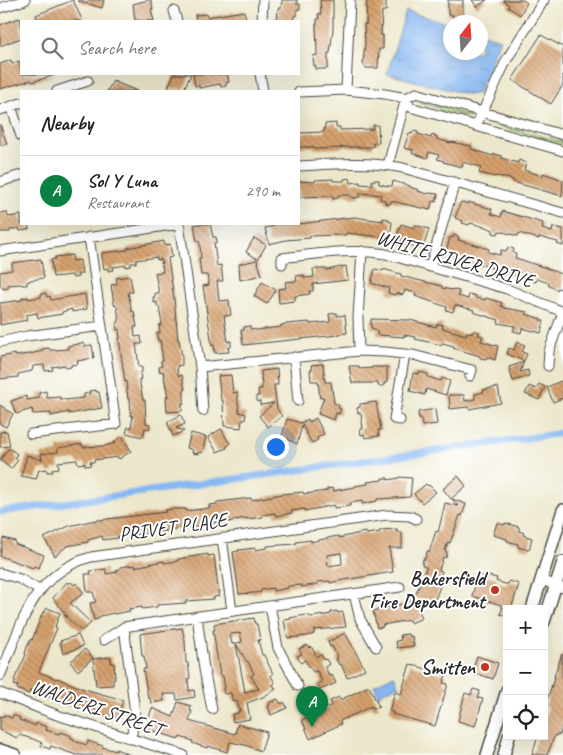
<!DOCTYPE html>
<html lang="en">
<head>
<meta charset="utf-8">
<style>
  :root { --surface:#fff; --page:#f6f6f6; --text:#202124; --muted:#757577; --line:#e0e0e0; --accent:#0b8043 }
  body { margin:0; font-family:Caveat,sans-serif; background:var(--page); color:var(--text) }
  .controls { position:absolute; right:15px; bottom:15px; display:grid; overflow:hidden; border-radius:0px; box-shadow:0 5px 20px #0002 }
  .controls button { width:45px; height:45px; display:grid; place-items:center; padding:0; border:0; border-bottom:1px solid var(--line); background:var(--surface); color:var(--text); font:25px sans-serif }
  .compass { position:absolute; left:443px; top:15px; width:45px; height:45px; border-radius:50%; background:var(--surface); box-shadow:0 5px 20px #0002; rotate:17deg }
  .you { position:absolute; left:275px; top:446px; width:18px; height:18px; margin:-12px; border:4px solid #fff; border-radius:50%; background:#1a73e8; box-shadow:0 0 0 8px #1a73e833 }
  .badge { display:grid; place-items:center; width:32px; height:32px; border-radius:50%; background:var(--accent); color:#fff; font-size:16px; font-weight:700 }
  .pin { position:absolute; translate:-50% -41px; filter:drop-shadow(0 1px 2px #0008) }
  .pin::after { content:''; position:absolute; top:26px; width:18px; height:15px; background:inherit; clip-path:polygon(0 0,100% 0,50% 100%) }
  .list { margin:0; padding:0; list-style:none }
  h2 { display:flex; justify-content:space-between; align-items:center; height:65px; margin:0; padding:0 20px; font-size:21px }
  h2 small { font-size:16px; font-weight:400; color:var(--muted) }
  .list li { display:grid; grid-template-columns:32px 1fr auto; gap:15px; align-items:center; box-sizing:border-box; height:70px; padding:0 20px; border-top:1px solid var(--line) }
  .list b { display:block; font-size:19px; white-space:nowrap }
  .list p { margin:0; font-size:16px; white-space:nowrap; color:var(--muted) }
  .list em { font-size:16px; font-style:normal; color:var(--muted) }
  .icon { flex:none; width:28px; height:28px; fill:none; stroke:currentColor; stroke-width:2; stroke-linecap:round; stroke-linejoin:round }
  .map { position:relative; flex:none; width:563px; height:755px; overflow:hidden }
  .search { position:absolute; background:var(--surface); box-shadow:0 5px 20px #0002; left:20px; top:20px; width:280px; height:55px; display:flex; align-items:center; gap:12px; box-sizing:border-box; padding:0 18px; border-radius:0px; color:var(--muted); font-size:19px }
  .panel { position:absolute; background:var(--surface); box-shadow:0 5px 20px #0002; left:20px; top:90px; width:280px; height:135px; border-radius:0px }
  .map>svg:first-child { display:block }
  .green { fill:#add883; stroke:#6c8257 }
  .water { fill:url(#water-ripples); stroke:#58718e }
  .lines { fill:none; stroke-linecap:round; stroke-linejoin:round }
  .canal { stroke:#86b7f2; stroke-width:7 }
  .building { fill:url(#building-back-hatch); fill-rule:evenodd }
  .minor-casing { stroke:#484743; stroke-width:11 }
  .major-casing { stroke:#484743; stroke-width:14 }
  .minor { stroke:#fff; stroke-width:9 }
  .major { stroke:#fff; stroke-width:11 }
  .poi-dot { fill:#c8321e; stroke:#fff; stroke-width:2 }
  .labels { text-anchor:middle; dominant-baseline:central; stroke-width:4; stroke-linejoin:round; paint-order:stroke }
  .street-label { font-size:20px; fill:#2b2b2b; stroke:#fff }
  .poi-label { font-size:20px; font-weight:bold; fill:#2b2b2b; stroke:#fff; text-anchor:end }
</style>
</head>
<body>
<div class="map">
<svg width="563" height="755" viewBox="0 0 563 755">
  <defs>
    <pattern id="water-ripples" width="26" height="14" patternUnits="userSpaceOnUse" patternTransform="scale(1.25)"><rect width="26" height="14" fill="#86b7f2"/><path d="M2 4q2-2 4 0t4 0M15 11q2-2 4 0t4 0" fill="none" stroke="#6e95c4"/></pattern>
    <pattern id="building-back-hatch" width="6" height="6" patternUnits="userSpaceOnUse" patternTransform="scale(1.25)"><rect width="6" height="6" fill="#d6a16e"/><path d="M-1 5l2 2M0 0l6 6M5-1l2 2" fill="none" stroke="#ae835b"/></pattern>
  </defs>
  <rect width="100%" height="100%" fill="#fff"/>
  <filter id="ink" filterUnits="userSpaceOnUse"><feTurbulence type="fractalNoise" baseFrequency=".02" numOctaves="2"/><feDisplacementMap in="SourceGraphic" scale="10" xChannelSelector="R" yChannelSelector="G"/><feConvolveMatrix kernelMatrix="1 2 1 2 8 2 1 2 1" color-interpolation-filters="sRGB"/></filter>
  <filter id="wash" filterUnits="userSpaceOnUse"><feTurbulence type="fractalNoise" baseFrequency=".0096" numOctaves="4" result="noise"/><feDisplacementMap in="SourceGraphic" scale="20" xChannelSelector="R" yChannelSelector="G"/><feGaussianBlur stdDeviation="1.12" result="paint"/><feColorMatrix in="noise" values="0 0 0 0 0 0 0 0 0 0 0 0 0 0 0 0 0 1.4 0 .05"/><feComposite in="paint" operator="in"/></filter>
  <g filter="url(#wash)">
    <rect width="100%" height="100%" fill="#ece7cb"/>
    <path class="green" d="M417,101L438,106H446L453,111L471,116V118L452,113L442,112L437,108Z
      M495,123L563,142V145L495,125Z"/>
    <path class="water" d="M406,11L450,24V52H480L481,33L500,39L478,93L470,95L387,74Z
      M394,675L399,687L398,688L396,686L381,693V694L379,696L374,685Z"/>
    <g class="lines">
      <path class="canal" d="M0,512L563,433"/>
    </g>
    <g id="blocks">
      <path class="building" d="M73,0L82,20L78,21H38L36,15Z
        M78,0H104L102,8L78,1Z
        M148,0H151L153,9H151L154,21L135,20L133,4Z
        M282,0H297V4H300V9H297V16H294L293,21H277L278,8H281Z
        M320,0H333V29L330,53H328V67L327,69H316V66H314L313,56L317,55L316,24H317V19H319L318,14H321Z
        M367,0H386V11H382L381,35H383V49H379L378,68H366L363,64L365,43L364,24L366,25Z
        M448,0H463V15L453,18V15H448Z
        M472,0H487L477,7Z
        M503,0H523L527,3L520,15L508,7L509,5Z
        M244,11L247,21H196L195,15L206,14L207,17Z
        M19,18V19H21V38L0,46V25Z
        M541,35L563,47V85L551,104L512,80Z
        M11,60L12,64L19,61L21,74L55,75L32,82L31,80L0,89V64Z
        M174,74H191L183,91L176,87L175,90L168,87Z
        M193,74H227L229,82L226,83V86L221,87L220,84L199,88V85L195,86Z
        M113,81L137,91H107Z
        M336,123V127H340V130L373,129V125H378L379,143H373V147H341V148L317,149H314V147H299V133L324,132L325,124Z
        M0,124L7,144L0,146Z
        M413,131L418,132V134L431,138L432,135L437,137V139L450,143L451,142L471,146V149L493,156L494,154L502,156L501,158L518,163L519,160L526,163L524,170L543,176V173L563,180L562,196L513,182V180L502,177L496,176L495,177L479,173L481,167L466,163L463,162L462,167L443,162L444,161L437,159L439,155L429,152L427,158L412,153L413,150L404,148L409,133L412,134Z
        M350,178L351,183L360,182V184L372,185V180H379V184L388,186H392L393,181L410,186V187L418,190V191L427,194L428,193L438,194L436,202L432,201L430,210L396,202L391,201L390,204L385,203V200L380,199L381,195L373,194L360,193V197L354,198L350,197V195H338V198L333,199V196L299,197V181L315,182V180L333,179V181H344V179Z
        M461,202L468,204V202L492,209L491,214L501,217L502,211L543,223L542,229L552,232L553,227L563,229V246L557,244L558,242L539,237V239L519,233L518,236L499,231L498,234L493,233V230L489,228L470,223L469,225L462,223L463,221L455,218Z
        M7,212L8,217L21,215V224H28L29,229L20,231L19,228L10,230V232H0V213Z
        M354,217L383,221V218L389,219L388,221L392,222L390,238L346,233V235H339L310,236V238L286,240L269,244L265,228L274,226L273,224H299Z
        M198,224H210L213,237H216L217,242L214,243L217,266L221,265L223,281H217L219,301L229,300L231,315L224,316L228,342L231,341V347L228,348L229,352L215,353L214,345L212,346L203,286L209,285L207,275H201L199,258H201L200,246L199,241H197L194,225Z
        M401,224L414,228L415,225L429,229L424,245L418,244L417,247L396,240Z
        M454,235L459,237L458,240L489,249L488,252L500,255L501,250L507,251L508,247L514,249L513,253L516,254L515,258L549,269L563,275V290L558,288L557,290L548,285L549,283L537,279L536,282L446,253L450,237L453,238Z
        M254,238L266,245L258,259L246,252Z
        M164,241V245L170,244L172,257L168,258L174,298L178,340H179L182,356V365L177,366L178,376L182,375L185,390H184V403H182V411L167,412L166,397H168L164,376L163,371L160,372L159,367L162,366L161,361L163,360L160,340L158,341L157,333H160L159,325H162L159,306H157V302L154,303L153,297H155V293H159L155,273L163,272L161,259L157,260V257L136,260V263H131V266L126,267V265L113,267L114,270L108,271V268L104,269L102,257V253L128,250L127,248Z
        M72,255L73,261L80,260L82,274H78V277L73,278L72,275L53,277L51,260L55,259V257Z
        M41,259L44,278L30,280V281L27,282V285H22L21,284L8,285V288L3,289V286L0,287V272L12,270V263Z
        M257,260L262,275L240,280L239,264Z
        M346,266L348,280L313,284V291H309L310,294L295,296V301L279,303L278,289L286,288L285,282L297,281L296,276L304,275V278L314,277L313,269H327V270Z
        M375,269L383,271V269L401,274V276L442,286V288L452,290V289L459,291L458,296L468,299L469,294L476,296V298L485,300L486,298L502,303L501,306L505,308L527,312L526,314L541,319L540,320L544,321L541,333L522,328L521,333L513,331L515,326L498,323L499,320L473,312L474,310L455,305L453,312L446,310L447,307L415,296L416,293L405,290L403,295L396,293L395,295L388,293L389,288L371,283Z
        M130,276L133,292H128L132,312L134,311L137,327H134L135,337L141,336L142,344H136L139,367H142V372L140,373L141,379H139L143,400H145L146,423L150,424L149,429L145,428L143,437L126,433L128,427L131,428L133,416H131L130,399H128L126,381L125,382L119,339H120L119,329L117,330L116,323L119,322L118,313L117,307L114,304L111,285L117,284L116,278Z
        M262,282L276,290L267,304L254,296Z
        M46,293L47,297L50,296L51,300L85,294L87,309L72,312V309L62,312V314L38,318L37,313L26,315L27,320L0,325V303L22,300V298L28,297V299L41,297V294Z
        M337,313V316L345,315L347,333L339,334V335L243,345L241,330H244V327L250,326V329L257,330L281,327V325L287,324L309,322L310,324L330,322L329,314Z
        M371,319L410,320L436,327L437,324L443,325L442,328L445,329L466,335L467,332L473,333L474,330L479,332L478,335L483,336L481,341L498,346L495,360L487,357L486,359L480,358V356L453,348L454,346L442,343V345L415,339L416,337L404,335V337L377,335V330L371,328Z
        M517,342L525,345L522,352L527,354L524,361L507,354L509,348L514,350Z
        M83,343L84,346L92,345L94,358L77,361L78,364L71,365V367L66,368L65,365L52,367L53,370L45,371L44,365L33,366L32,371L18,374V377L0,379V357L15,354V356L30,354L42,351V349L49,348L50,350H56L68,349V346Z
        M524,362L520,372L528,370L529,376L513,381L509,367Z
        M323,364L325,382H331L334,403L339,405L338,408L341,409L339,414L336,413L334,420L318,414L324,397L320,398L318,381H311L310,370H312L311,365Z
        M349,366H359V369L372,368V367H387V383H384V386H378V383H352Z
        M277,369L278,385H274L277,409L282,416L268,427L259,416L274,403L260,405V401L257,402L256,396H259L258,389H262L261,371Z
        M419,372L428,374V377L441,381L442,378L450,381L446,395L426,389L425,395L410,391L413,373L419,374Z
        M231,375L233,393L237,392L239,412L246,414L245,420H242L241,428L224,426L223,400H221L218,376Z
        M561,381L563,385V398L553,402L547,387Z
        M539,384L545,387L539,400L525,394L529,386L536,389Z
        M498,387L501,403L469,409L468,407L450,409L449,395H464L465,401L475,399V394L484,392L483,390Z
        M96,390V392H99L102,408L69,414V412L51,416V413L33,414L32,409L16,414L11,401L26,396L27,400L39,398V393L46,391L47,398L60,397V399H64L65,400L84,398V394L90,393L89,391Z
        M376,402L381,430H378L379,436L365,438L364,434L361,435L360,429H363L361,413H358L357,408L360,407V404Z
        M0,405L13,414L6,427L0,424Z
        M435,409L437,424L422,426L421,418H419L418,412Z
        M181,415L185,424L176,428L184,431L173,436L167,422Z
        M316,418L324,434L317,438L318,440L312,443L302,425L297,444L282,436L287,419L301,423L308,419L309,422Z
        M221,429L230,444L226,447L227,448L217,452L208,437Z
        M7,431L10,446L0,447V432Z
        M191,433L206,437L202,453L198,452V454L192,453L193,450L187,448Z
        M122,436L131,451L119,459L118,457L94,460V462H90L91,465L85,466V463L78,464L77,460L58,462L59,468L52,469L53,472H47V469L39,470L36,479L21,476L27,455L42,460L41,454L58,452V448L82,444L83,447L104,446L116,443L114,442Z
        M9,448L17,454L15,457L18,460L11,469L0,460Z
        M458,476L466,486L451,499L443,489Z
        M399,477L412,478L410,497L377,499V501L362,504V501L350,503V506L334,508V505L305,511V509L291,511L292,513L276,516L275,513L262,515L263,517L247,519V518L233,520V521L218,524V522L189,528V526L160,532V530H156L146,532V534L118,536V538L110,539L103,540L102,536L88,540V542L67,546L55,556L44,538L69,526L91,521L166,512L165,510L171,509H186V511L210,508L209,505L217,504V502L251,498V500L282,494L303,492L304,494L327,491V489L332,488L333,491L355,487V486L368,484L367,482L382,480V478H388V480L399,478Z
        M426,484L428,486L429,485L436,492L422,503L414,494Z
        M452,499L466,504L462,516L460,515L450,543L448,542L445,551L447,552L446,558L443,557L439,570L442,571L439,580L442,581L433,605L414,598L426,569V567L422,565L423,559H425L427,551L429,552L436,531L438,532L439,529L445,503L458,506Z
        M497,523L505,525V523L519,527V531L524,533L523,535L532,538L529,550L518,547V544L507,541V539L493,535Z
        M397,529V532H402V548H389L393,572L338,581L330,583V581L317,582L318,584L302,587V585L288,586V588L273,591V588L261,590V592L254,593L239,594L233,552L239,551L238,550L255,548V550L267,548V546L296,544V542L311,540V542L332,537L339,536V538L360,533L366,532L367,534L380,532V530ZM341,553L342,564L328,566L327,555Z
        M3,538L15,541V544L44,555L39,568L34,566L33,568L0,556Z
        M208,554V556L214,555L219,596L214,597V599L186,601V603L157,605V607L142,609V607L129,609L130,611L114,614V613L100,616V618L94,620L90,603L96,602L93,592H87L85,574H91L90,571L106,569V574L117,572V570L120,569V567L135,565V567L164,561V563L178,561V559Z
        M478,575L488,578V576L497,578L496,581L505,584H508L509,581L519,584L511,609H507V616L500,614L503,607H501V605L472,596Z
        M67,582L69,584L71,582L74,585L76,583L84,593L70,603L91,623L81,631L64,615L68,617L53,598Z
        M414,599L422,618L411,623L409,620L382,625L383,627L377,628L373,611L402,604Z
        M47,608L60,613L55,627L57,628L39,672L56,679L57,678L81,688L123,700L118,718L97,713L98,711L85,706L84,709L69,704L30,690L29,694L17,689L18,686L14,685L16,681L14,680L26,655L25,654L27,647L31,639L32,640L43,612L44,613Z
        M337,611L338,613L343,612L346,627L314,630V634L307,636L288,638L287,635L284,620L291,619L290,618L306,615L312,617L331,614V612Z
        M254,618L255,624H257L260,640H258L262,655H264L273,674L271,676L275,683L273,685L276,689L263,697L247,703L250,719L233,722L232,714L238,713V711H240L237,701L233,702L231,693L224,694L223,688H225L223,676H220L213,630H215L214,624ZM240,633L242,642L232,644L230,634ZM236,644L247,662L248,661L254,674L251,676L259,689L245,692Z
        M182,628L185,641L186,663H188L190,678L188,679L189,691L194,690L195,697L177,700L176,694H163L164,701L151,703L150,698H148L143,669H146L144,656H142L140,634Z
        M345,633L365,669L347,678L341,664L339,665L336,659L338,658L332,646L330,647L328,642Z
        M408,634L409,637L412,636L414,646L397,648L396,641L401,640L400,635Z
        M78,635L83,646L63,654L60,641Z
        M307,645L309,648L311,646L317,657L321,654L324,660L326,659L329,664L325,667L329,676L332,675L336,683L320,690L317,684L322,682L317,671L313,672L305,660L301,663L297,656L302,654L299,649Z
        M85,649L93,658L78,671L70,662Z
        M562,654L563,724L560,735H555L547,755H532L538,736H544V720L548,707L545,706L555,676H554Z
        M477,656L498,663L493,679L472,672Z
        M111,657V663H114L115,679H113V685L96,686L93,659Z
        M410,664L446,675L443,683L448,684L435,726L392,714L393,712L389,711L395,692L401,694Z
        M369,686L379,707L373,709L372,706L340,721L341,724L310,739L302,720L332,705L330,701L339,697L340,700Z
        M473,689L480,691L478,698L483,699L475,726L458,721L465,693L471,695Z
        M278,699L280,703H285L287,708L271,715L268,706L270,705L269,703Z
        M178,702L191,706L190,711H192L189,721L235,734L238,724L267,732L261,751L245,745L230,742L227,752L208,746L207,748L192,743L193,741L180,737L179,739L150,730L152,725L147,724L152,708L173,717Z
        M4,715L12,718L13,715L20,718L19,720L31,724L35,726L36,723L47,727L46,730L59,734L60,732L67,734L71,736V738L74,739V741L87,745L88,741L103,746L102,747L116,751V749L130,755H76L51,746L50,749L41,746L42,743L33,739L19,735L17,738L0,730V716L3,717Z"/>
    </g>
  </g>
  <g filter="url(#ink)">
    <use href="#blocks" fill-opacity="0" stroke="#484743" stroke-width="1"/>
    <g class="lines">
      <g class="minor-casing">
        <path id="minor" d="M0,8L25,0
          M174,11L177,21
          M262,21L263,0
          M260,74L263,91
          M346,90L350,0
          M57,91L88,81
          M299,92L346,90L385,94L406,98L416,93L563,135
          M406,98L410,107L563,151
          M11,106L21,136
          M0,110L21,103
          M476,126L507,59L544,0
          M388,165L406,98
          M299,166C334,164 368,161 403,168L563,213
          M0,182L21,175
          M179,224L200,367L203,411
          M0,251L179,224
          M282,264V258C317,254 351,248 386,254L507,289L563,312
          M430,267L455,182
          M0,342L27,336L102,326
          M359,351L358,318L362,251
          M294,357L298,401
          M548,366L549,351L563,312
          M200,367L359,351L385,352L413,355L472,370L470,376
          M400,420L394,419L405,354
          M31,434L116,424L89,237
          M222,538L232,611
          M0,573L20,579L39,590
          M541,580L563,588
          M354,594L360,619L376,647
          M270,606L278,648L298,686
          M197,616L204,669L212,709
          M124,627L134,705L135,716L131,738
          M104,640L124,627L130,626L400,587
          M0,676C22,625 31,574 91,557L387,515L410,516L416,519
          M0,693L57,715L183,755"/>
      </g>
      <g class="major-casing">
        <path id="major" d="M532,609L563,510
          M544,622L563,562
          M0,750L15,755
          M487,755L507,690
          M504,755L509,736"/>
      </g>
      <use href="#minor" class="minor"/>
      <use href="#major" class="major"/>
    </g>
  </g>
  <g class="poi-dot">
    <circle cx="495" cy="590" r="5"/>
    <circle cx="485" cy="667" r="5"/>
  </g>
  <g class="labels">
    <g class="street-label">
      <text transform="translate(455 259) rotate(16)">WHITE RIVER DRIVE</text>
      <text transform="translate(173 527) rotate(-8)">PRIVET PLACE</text>
      <text transform="translate(97 708) rotate(19)">WALDERI STREET</text>
    </g>
    <g class="poi-label">
      <text x="485" y="578">Bakersfield<tspan x="485" dy="23">Fire Department</tspan></text>
      <text x="475" y="667">Smitten</text>
    </g>
  </g>
</svg>
<div class="controls">
<button>+</button>
<button>−</button>
<button><svg class="icon" aria-label="locate" viewBox="0 0 24 24"><circle cx="12" cy="12" r="6"/><path d="M12 2v4M12 18v4M2 12h4M18 12h4"/></svg></button>
</div>
<svg class="compass" viewBox="-18 -18 36 36"><path d="M0-13l5 13h-10z" fill="#e53935"/><path d="M0 13l5-13h-10z" fill="#757577"/></svg>
<div class="you"></div>
<div class="pin badge" style="left:312px;top:727px">A</div>
<div class="search"><svg class="icon" aria-label="search" viewBox="0 0 24 24"><circle cx="10" cy="10" r="6"/><path d="M15 15l6 6"/></svg>Search here</div>
<section class="panel">
<h2>Nearby<small></small></h2>
<ul class="list">
<li><span class="badge">A</span><div><b>Sol Y Luna</b><p>Restaurant</p></div><em>290 m</em></li>
</ul>
</section>
</div>
</body>
</html>
